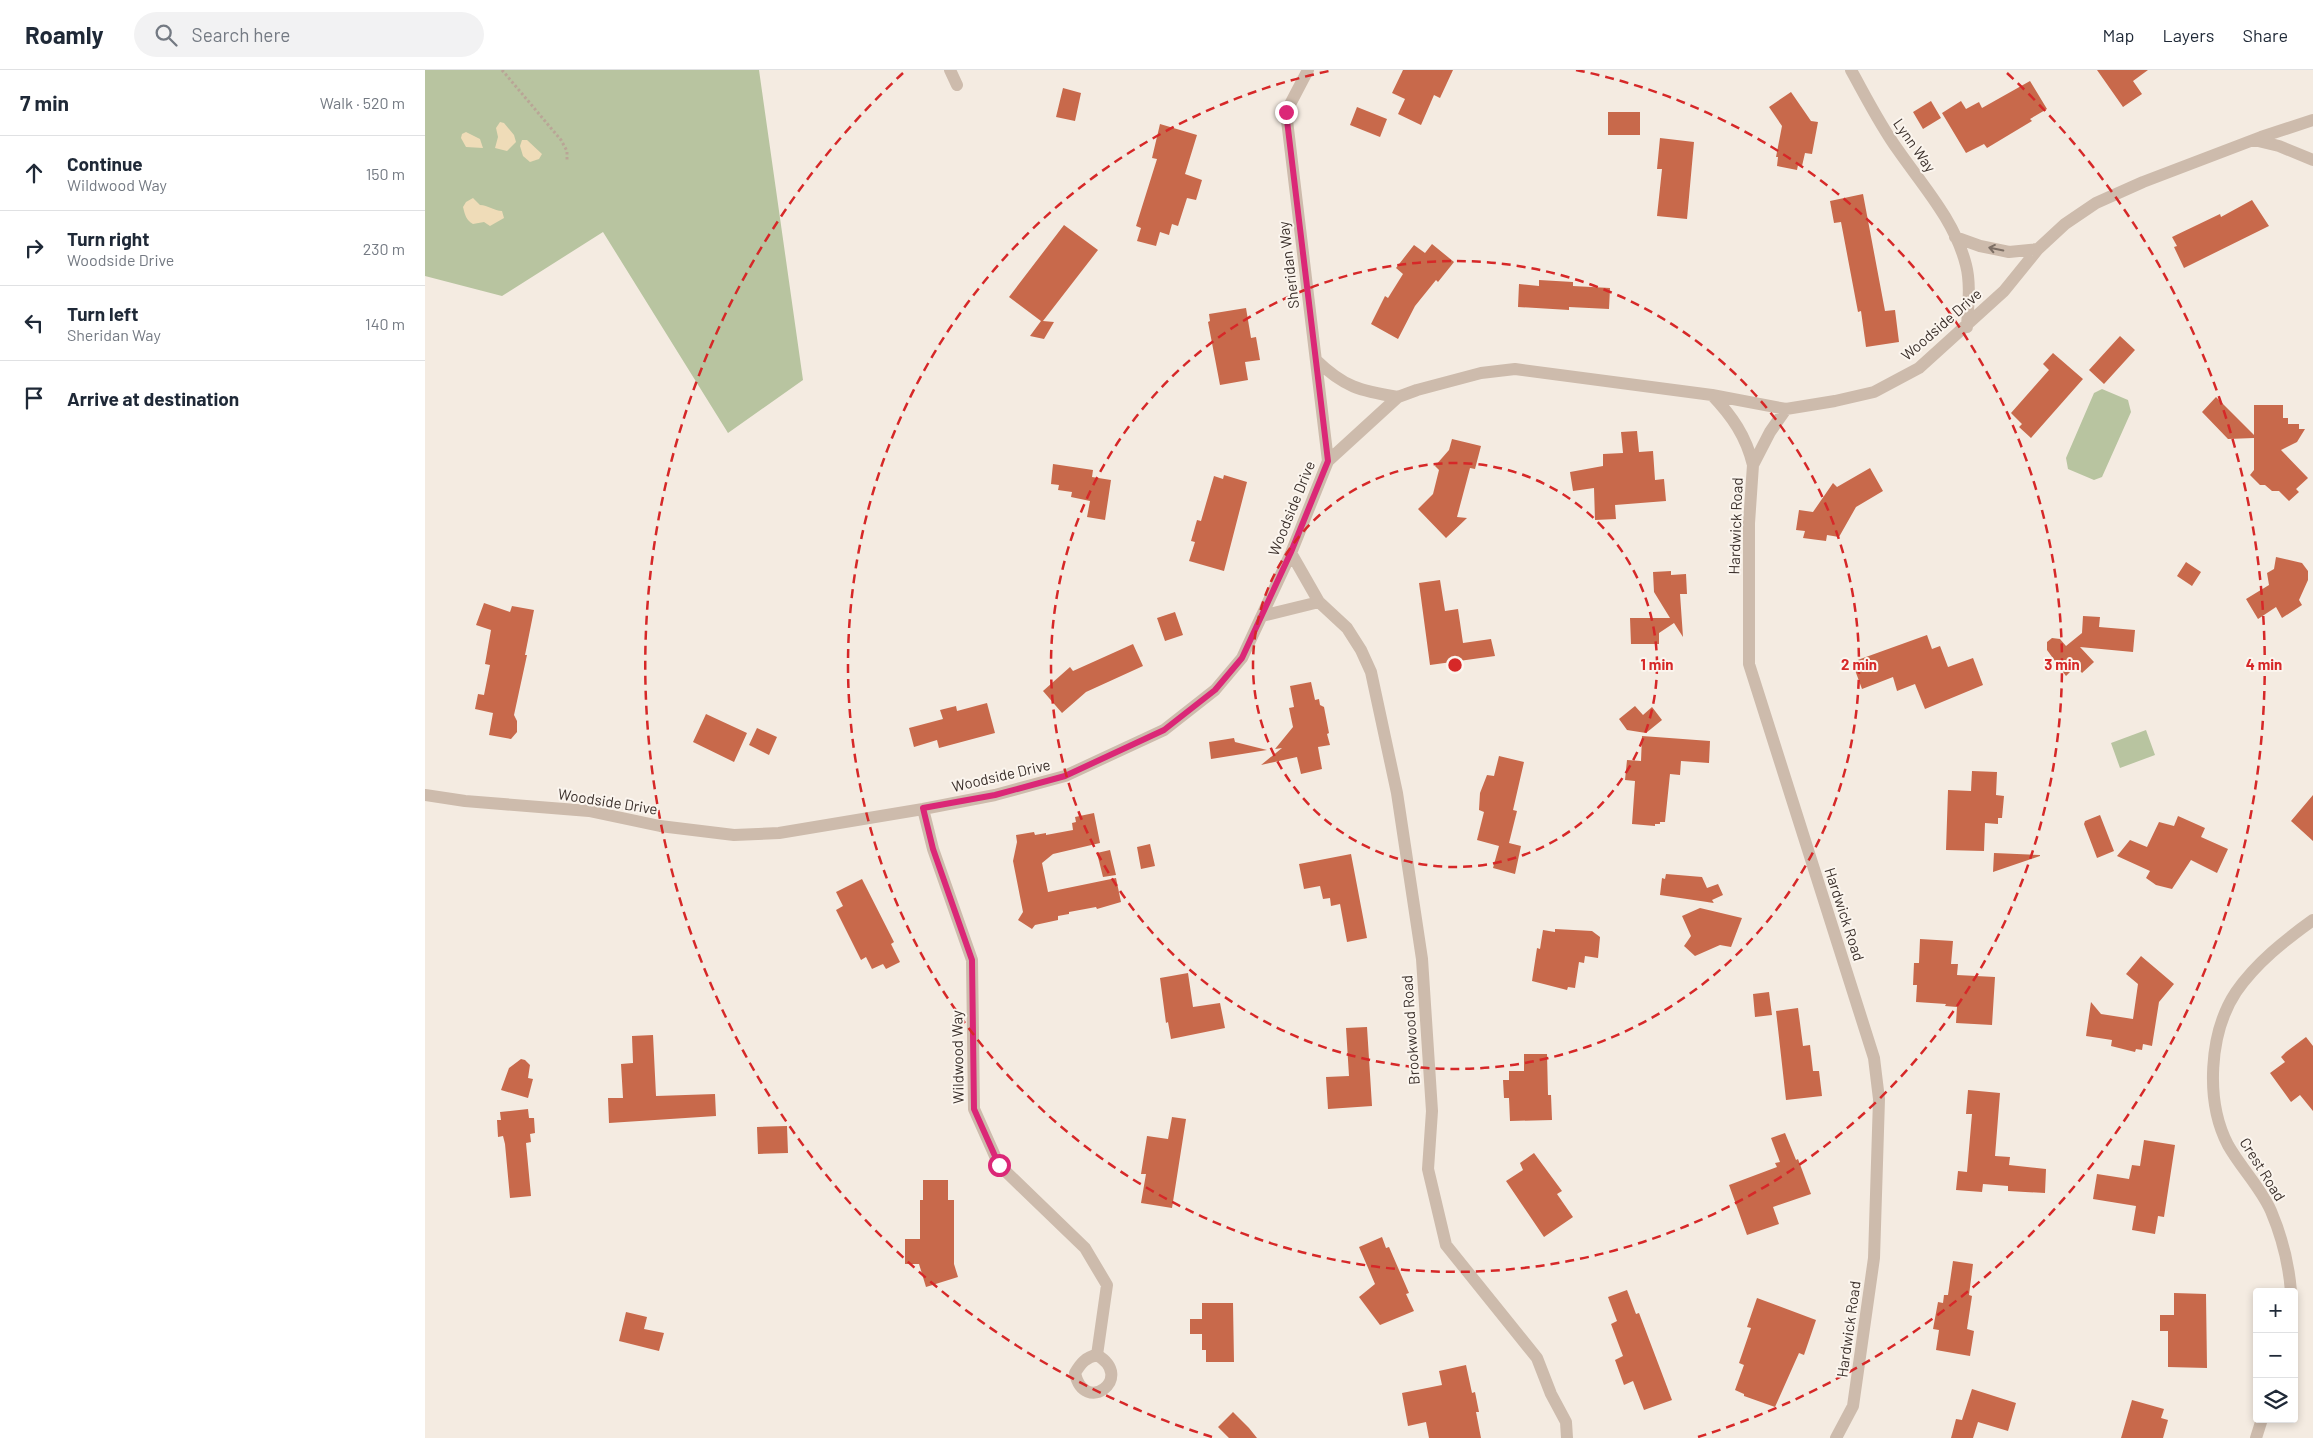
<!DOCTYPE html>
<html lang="en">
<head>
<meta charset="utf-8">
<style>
  :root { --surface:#fff; --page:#f2f2f3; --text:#1f2937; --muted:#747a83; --line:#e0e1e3 }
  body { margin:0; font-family:Barlow,sans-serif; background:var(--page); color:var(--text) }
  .controls { position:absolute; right:15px; bottom:15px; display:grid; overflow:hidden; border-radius:5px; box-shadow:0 2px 8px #0003 }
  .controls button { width:45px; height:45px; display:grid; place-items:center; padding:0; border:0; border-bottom:1px solid var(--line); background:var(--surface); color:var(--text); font:25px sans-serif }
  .stop { position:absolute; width:15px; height:15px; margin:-11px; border:4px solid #db2777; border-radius:50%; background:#fff }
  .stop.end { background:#db2777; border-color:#fff; box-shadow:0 1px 5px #0008 }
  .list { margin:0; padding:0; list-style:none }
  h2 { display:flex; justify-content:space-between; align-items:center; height:65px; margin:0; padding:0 20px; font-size:21px }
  h2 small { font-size:16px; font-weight:400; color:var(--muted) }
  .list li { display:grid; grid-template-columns:32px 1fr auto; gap:15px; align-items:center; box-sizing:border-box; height:75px; padding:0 20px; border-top:1px solid var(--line) }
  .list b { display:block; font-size:19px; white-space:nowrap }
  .list p { margin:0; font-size:16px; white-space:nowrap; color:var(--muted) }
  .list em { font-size:16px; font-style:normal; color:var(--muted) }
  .icon { flex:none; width:28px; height:28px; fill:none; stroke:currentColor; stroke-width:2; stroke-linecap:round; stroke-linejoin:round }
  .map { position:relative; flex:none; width:1888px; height:1368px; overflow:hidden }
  header { display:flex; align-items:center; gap:30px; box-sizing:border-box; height:70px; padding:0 25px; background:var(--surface); border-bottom:1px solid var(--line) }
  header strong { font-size:24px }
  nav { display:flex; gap:28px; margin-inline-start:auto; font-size:18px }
  .search { width:350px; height:45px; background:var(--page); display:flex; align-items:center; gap:12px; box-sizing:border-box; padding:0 18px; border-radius:28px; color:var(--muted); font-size:19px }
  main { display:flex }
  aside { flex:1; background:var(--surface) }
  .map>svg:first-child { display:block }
  .green { fill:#b8c4a0 }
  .sand { fill:#efdcb8 }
  .building { fill:#c8694b }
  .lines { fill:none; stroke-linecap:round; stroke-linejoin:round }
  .path { stroke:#b9a596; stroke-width:3; stroke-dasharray:2.5 2.5; stroke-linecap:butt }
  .minor { stroke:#cdbbac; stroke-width:12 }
  .oneway { stroke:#7d6f65 }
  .route { stroke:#db2777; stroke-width:6 }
  .ring { fill:none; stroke:#d62828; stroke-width:2.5; stroke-dasharray:9 6 }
  .labels { text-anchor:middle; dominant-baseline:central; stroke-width:4; stroke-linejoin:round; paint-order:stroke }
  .street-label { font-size:15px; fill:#3b302b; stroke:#fbf5ee }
  .centre { fill:#d62828; stroke:#fbf5ee; stroke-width:2.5 }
  .ring-label { font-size:15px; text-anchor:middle; font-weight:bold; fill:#d62828; stroke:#fbf5ee; stroke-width:4; stroke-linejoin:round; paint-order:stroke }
</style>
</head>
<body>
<header>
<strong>Roamly</strong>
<div class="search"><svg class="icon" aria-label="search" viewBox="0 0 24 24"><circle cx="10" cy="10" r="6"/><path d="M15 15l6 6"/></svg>Search here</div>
<nav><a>Map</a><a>Layers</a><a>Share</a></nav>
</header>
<main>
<aside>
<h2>7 min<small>Walk · 520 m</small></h2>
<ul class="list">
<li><svg class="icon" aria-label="ahead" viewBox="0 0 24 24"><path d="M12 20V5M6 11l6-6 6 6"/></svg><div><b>Continue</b><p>Wildwood Way</p></div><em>150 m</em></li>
<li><svg class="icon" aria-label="right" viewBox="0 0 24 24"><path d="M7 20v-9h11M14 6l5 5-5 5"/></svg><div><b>Turn right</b><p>Woodside Drive</p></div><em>230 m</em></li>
<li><svg class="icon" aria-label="left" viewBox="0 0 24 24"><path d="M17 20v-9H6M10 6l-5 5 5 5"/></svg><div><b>Turn left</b><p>Sheridan Way</p></div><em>140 m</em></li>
<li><svg class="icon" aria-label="arrive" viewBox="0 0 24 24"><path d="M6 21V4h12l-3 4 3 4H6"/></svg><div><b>Arrive at destination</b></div></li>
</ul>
</aside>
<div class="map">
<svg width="1888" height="1368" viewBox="0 0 1888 1368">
  <rect width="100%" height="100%" fill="#f4ebe1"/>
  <path class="green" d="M0,0H334L378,310L303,363L178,162L77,226L0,206Z
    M1677,319L1703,330L1706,342L1677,407L1669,410L1643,399L1641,388L1669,323Z
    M1721,660L1730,685L1695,698L1686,673Z"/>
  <path class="sand" d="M75,52L79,53L89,65L91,72L82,81L70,78L73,67L71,58Z
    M41,62L55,69L58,78L41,77L36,68L37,64Z
    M97,70H102L117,84L114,89L105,92L98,86L95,76Z
    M48,128L55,135C63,135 69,141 77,141L79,148L65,156L59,152L48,154C41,150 40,145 38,137L41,132Z"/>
  <path class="building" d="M978,0H1028L1015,28L1009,25L996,55L973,44L980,29L967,23Z
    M1672,0H1723L1708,11L1717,24L1698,37Z
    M1605,11L1622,39L1605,49L1607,51L1562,78L1559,74L1541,83L1517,43L1536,31L1541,39L1554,32L1557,38Z
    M638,18L656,23L650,51L631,47Z
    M1366,22L1386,51L1393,52L1387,84L1380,83L1377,96L1373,95L1372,100L1352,96L1353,87H1351L1357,56L1344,37Z
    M1506,31L1516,48L1498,59L1488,42Z
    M932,37L962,49L955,67L925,55Z
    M1183,42H1215V65H1183Z
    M735,54L772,65L760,104L777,110L771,130L762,128L753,156L747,154L744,165L735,162L731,176L712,171L716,158L711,156L732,89L727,88Z
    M1235,68L1269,72L1262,149L1232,146L1237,99H1232Z
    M1438,124L1460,241L1470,240L1474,272L1441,277L1436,241L1433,242L1416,152L1409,153L1405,131Z
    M1827,130L1844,156L1759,198L1749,177L1752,176L1747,167L1795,144L1796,147Z
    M639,155L673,180L618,251L629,252L619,269L605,266L616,251L584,227Z
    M1007,174L1029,192L1013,212L1011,210L990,236L973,269L946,254L960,226L963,228L978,204L971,198L989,175L1000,183Z
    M1114,210L1148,212V216L1185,218L1184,239L1144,237V240L1093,237L1094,214L1114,216Z
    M821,238L826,268L831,267L835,290L820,292L823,310L795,315L783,252L785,251L784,244Z
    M1695,266L1710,280L1679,314L1664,300Z
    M1628,283L1658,309L1606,368L1594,357L1597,354L1586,343L1624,300L1618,294Z
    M1791,327L1829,365V335H1858V348H1863V354H1874V359H1880L1872,372L1856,380L1883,408L1871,419L1874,422L1864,431L1854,421H1847L1840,415H1835L1825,405L1829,400V368L1803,369L1777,342Z
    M1212,361L1214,382L1228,381L1230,410L1239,409L1241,431L1190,435L1191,449L1170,450L1169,418L1148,421L1145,402L1178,396V384L1198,383L1196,362Z
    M1027,369L1056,376L1050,399L1045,398L1032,447L1042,448L1021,468L993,439L1008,424L1014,400L1010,396L1024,380Z
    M628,394L668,400L667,407L686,410L680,450L662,447L665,431L646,427L647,422L633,420L634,415L626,414Z
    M1445,398L1458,421L1431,437L1414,467L1402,465L1401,471L1378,468L1380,461L1371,460L1374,440L1388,442L1408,413L1412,417Z
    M799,405L822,412L799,501L764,491L770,472L766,471L772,450L776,451L789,406L798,409Z
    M1851,487L1877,493L1883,501V510L1874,530L1877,535L1857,548L1851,537L1833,549L1821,529L1844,515L1842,503L1849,499Z
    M1761,492L1776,502L1767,516L1752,506Z
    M1246,501V505L1261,504L1262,524H1255L1258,567L1249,553L1234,563V574H1206L1205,548H1245L1229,522L1228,502Z
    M1015,510L1020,541L1033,539L1038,573L1066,569L1070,586L1005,595L994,513Z
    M59,533L85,542L87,536L109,540L100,585H102L89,645L92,651V662L86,669L64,665L68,643L50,639L53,624L59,625L65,595L60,594L66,560L51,555Z
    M750,542L758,565L740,571L732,548Z
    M1658,546L1675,547L1674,557L1710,560L1708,582L1655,577L1669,592L1657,603L1651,596L1641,606L1622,580V572L1627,568L1635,569L1641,576L1657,563Z
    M1502,565L1507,579L1515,576L1523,597L1548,588L1558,615L1500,639L1490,614L1472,621L1468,607L1437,619L1427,592Z
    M708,574L718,596L661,622L637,643L618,621L645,597L648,601Z
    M886,612L890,630L894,629L895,635L899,637L904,663L902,664L905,675L893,677L897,699L876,704L872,687L836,695L857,678L850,679L868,657L864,638L869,637L865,616Z
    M562,633L570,663L514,678L512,670L489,677L484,658L518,649L515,640L531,636L532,641Z
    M1210,636L1218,645L1227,637L1237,650L1221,663L1202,660L1194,649Z
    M281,644L322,663L309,692L268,672Z
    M332,658L352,667L344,685L324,675Z
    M1217,666L1285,671L1284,693L1256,691L1255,705L1245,704L1240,752H1235V754H1230V756L1207,754L1210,711L1200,710L1202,690L1216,691Z
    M809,668L810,672L842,680L786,689L784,672Z
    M1074,686L1099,692L1088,740L1092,741L1084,773L1096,776L1090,804L1068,798L1074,776L1052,770L1059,742L1054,740L1055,723L1062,705L1069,706Z
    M1547,701L1572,702L1571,725L1579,726L1577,748H1573V754L1560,753L1559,781L1521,780L1523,720L1546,721Z
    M1888,725V771L1866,751Z
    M669,743L675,773L628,784L617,793L623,822L691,808L696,832L672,839L671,837L644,842V844L633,846V850L610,855L607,859L593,850L598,842L588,791L592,772L591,765L609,762L610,765L621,763V765L648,760L647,753L651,752L650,747Z
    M1675,745L1689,781L1672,788L1659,754L1660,751Z
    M1753,746L1780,758L1776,767L1803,779L1792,803L1766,790L1747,819L1731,815L1721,808L1725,801L1692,786L1705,770L1722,777L1734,752L1749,756Z
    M725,774L730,796L716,799L712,777Z
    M685,780L691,805L678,807L672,783Z
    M1569,783L1615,785V786L1568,802Z
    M926,784L942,868L922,872L915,834L906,836L905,828L898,829L895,816L879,819L874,794Z
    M1241,804L1277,807L1282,818L1293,814L1298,825L1287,830L1289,833L1235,825L1237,808L1240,809Z
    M437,809L469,872L466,874L475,892L461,899L458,894L447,899L441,887L436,890L411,840L418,836L411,822Z
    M1275,838L1317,848L1306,877L1295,875L1270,886L1259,876L1266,866L1257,846Z
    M1130,859L1167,861L1175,867L1173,888L1160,886L1159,893L1154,892L1150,918L1143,917L1142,920L1107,911L1112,878L1115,879L1118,860L1130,862Z
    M1495,869L1528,871L1526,894H1533L1532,905L1570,907L1567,955L1531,953L1532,937L1520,936L1521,934L1491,932L1492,915H1488L1489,893H1494Z
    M1716,886L1749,914L1734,932L1727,976L1718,974L1717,980L1711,979L1710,982L1686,976L1687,970L1661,966L1666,932L1676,944L1708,949L1713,914L1701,904Z
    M763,903L768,937L795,933L800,958L746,969L743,952L741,953L735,908Z
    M1344,922L1347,945L1330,947L1328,924Z
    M1373,938L1378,976L1385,975L1388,1001H1394L1397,1026L1361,1030L1351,941Z
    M942,957L947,1036L903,1039L901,1007L924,1006L921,958Z
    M228,965L231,1026L290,1024L291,1046L184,1053L183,1028H198L196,994L208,993L207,966Z
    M1881,967L1888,976V1041L1875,1025L1866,1032L1845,1003L1860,992L1856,987L1861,982Z
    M1099,984H1122L1123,1025H1126L1127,1050L1085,1051L1084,1028H1079L1078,1010H1084V1001H1099Z
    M96,989L100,990L105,995L103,1008L108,1009L103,1028L76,1020L84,998Z
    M1543,1020L1575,1023L1570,1086L1585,1087L1584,1095L1621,1099L1620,1123L1583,1121V1116L1558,1114L1557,1122L1531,1120L1533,1101L1542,1102L1547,1044H1541Z
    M103,1039L104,1048H109L110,1063L105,1064L106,1072L101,1073L106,1126L85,1128L80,1074L78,1066L73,1067L72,1050H76L75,1042Z
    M747,1047L761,1049L747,1138L716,1133L721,1104H716L722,1066L743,1069Z
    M362,1056L363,1083L333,1084L332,1057Z
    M1360,1063L1371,1090L1373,1089L1386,1124L1348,1137L1354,1154L1322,1165L1304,1115L1352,1097L1350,1093L1355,1092L1346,1068Z
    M1719,1070L1750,1075L1739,1147L1733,1146L1730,1164L1707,1160L1711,1136L1668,1129L1672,1104L1704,1109L1707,1095L1715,1096Z
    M1109,1083L1137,1121L1132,1124L1148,1147L1119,1167L1081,1111L1098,1100L1095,1093Z
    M498,1110H523V1130H529V1194L533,1207L501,1217L494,1194H480V1169H495V1130H498Z
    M957,1167L961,1178L964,1177L984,1223L981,1224L989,1241L955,1255L934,1227L950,1214L934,1177Z
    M1528,1191L1548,1194L1544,1225L1547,1226L1542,1259L1549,1261L1545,1286L1511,1280L1514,1260L1508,1259L1513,1232L1518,1233L1519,1225H1523Z
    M1202,1220L1211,1244L1214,1243L1247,1330L1219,1340L1208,1311L1199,1315L1190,1290L1198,1286L1186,1254L1192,1251L1183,1227Z
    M1749,1223L1781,1224L1782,1298L1743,1297V1261H1735V1245H1749Z
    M1332,1228L1391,1250L1379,1285L1374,1283L1350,1337L1319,1326V1324L1310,1320L1319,1295L1314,1293L1326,1258L1322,1257Z
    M777,1233H808L809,1292H781V1280H777V1264H765V1249H777Z
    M201,1242L222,1247L219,1259L239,1263L234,1281L194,1271Z
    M1041,1295L1047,1323L1050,1322L1054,1342H1051L1056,1368H1004L1001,1352L983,1356L977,1323L1017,1315L1014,1301Z
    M1547,1319L1591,1333L1583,1361L1553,1352L1548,1368H1526L1531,1349L1537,1350Z
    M1707,1330L1739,1339L1736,1348L1743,1350L1738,1368H1696Z
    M808,1342L824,1358L832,1368H804L793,1357Z"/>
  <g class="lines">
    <path class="path" d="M77,0L136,70L142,81V90"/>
    <path class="minor" d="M525,0L532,15
      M883,0L861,42L903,391
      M1426,0C1441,27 1455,55 1473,80C1498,116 1530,151 1541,195C1546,214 1543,237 1542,257
      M1829,70L1854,76L1888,90
      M1530,167L1555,176L1584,182L1613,179
      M891,290C919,317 935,321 973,327
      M1287,325C1307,346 1321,366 1328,395
      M1361,339L1345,362L1328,395L1324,453V594L1449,988L1454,1029L1449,1188L1428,1336L1411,1368
      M866,483L894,532L922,558L936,580L946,602L972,723L997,889L1007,1041L1003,1099L1021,1175L1112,1288L1126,1324L1141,1352L1142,1368
      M837,546L894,532
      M0,725L40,731L164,741L235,756L309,765L354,763L498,739L570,725L640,706L739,660L790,620L817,588L866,483L903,391L973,327L992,320L1056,303L1090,299L1287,325L1361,339L1410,331L1449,322L1494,298L1579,221L1613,179L1640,154L1671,133L1718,112L1836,67L1888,50
      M498,739L508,779L547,890L549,1039L574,1095L660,1178L682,1215L672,1285C661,1287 656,1293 650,1303C659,1346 711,1308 672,1285
      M1866,1222C1864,1195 1857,1167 1846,1141C1836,1118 1816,1098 1803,1075C1780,1031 1784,963 1811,922C1831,893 1860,870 1888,850
      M1831,1368L1837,1349"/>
  </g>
  <defs><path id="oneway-shaft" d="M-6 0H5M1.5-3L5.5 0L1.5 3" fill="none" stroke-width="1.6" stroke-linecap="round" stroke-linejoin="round" transform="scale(1.25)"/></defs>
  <use class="oneway" href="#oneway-shaft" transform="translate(1571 179) rotate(-168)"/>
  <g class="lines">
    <path class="route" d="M574,1095L549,1039L547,890L508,779L498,738L570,725L640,706L739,660L790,620L817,588L866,482L903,391L861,42"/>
  </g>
  <g class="ring">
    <circle cx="1030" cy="595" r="202"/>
    <circle cx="1030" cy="595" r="404"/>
    <path d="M1151 0A607 607 0 1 1 909 0"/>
    <path d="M787 1367A809 809 0 0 1 478 3M1582 3A809 809 0 0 1 1273 1367"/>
  </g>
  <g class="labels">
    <g class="street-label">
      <text transform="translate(1490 75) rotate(55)">Lynn Way</text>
      <text transform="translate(863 195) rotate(-97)">Sheridan Way</text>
      <text transform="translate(1516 254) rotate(-41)">Woodside Drive</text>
      <text transform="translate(866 438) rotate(-68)">Woodside Drive</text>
      <text transform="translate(1310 456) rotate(-88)">Hardwick Road</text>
      <text transform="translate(576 705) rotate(-13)">Woodside Drive</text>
      <text transform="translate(183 731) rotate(9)">Woodside Drive</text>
      <text transform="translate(1420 844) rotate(72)">Hardwick Road</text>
      <text transform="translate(985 960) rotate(-94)">Brookwood Road</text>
      <text transform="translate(532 987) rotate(-91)">Wildwood Way</text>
      <text transform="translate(1838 1099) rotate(58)">Crest Road</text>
      <text transform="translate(1423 1259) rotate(-82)">Hardwick Road</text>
    </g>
  </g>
  <circle cx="1030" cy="595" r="8" class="centre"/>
  <g class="ring-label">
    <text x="1232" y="600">1 min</text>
    <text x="1434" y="600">2 min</text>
    <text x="1637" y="600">3 min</text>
    <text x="1839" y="600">4 min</text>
  </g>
</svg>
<div class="controls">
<button>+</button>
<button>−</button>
<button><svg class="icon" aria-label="layers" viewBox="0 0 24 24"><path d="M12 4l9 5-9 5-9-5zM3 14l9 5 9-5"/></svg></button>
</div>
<div class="stop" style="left:574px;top:1095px"></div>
<div class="stop end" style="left:861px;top:42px"></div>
</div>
</main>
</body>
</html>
